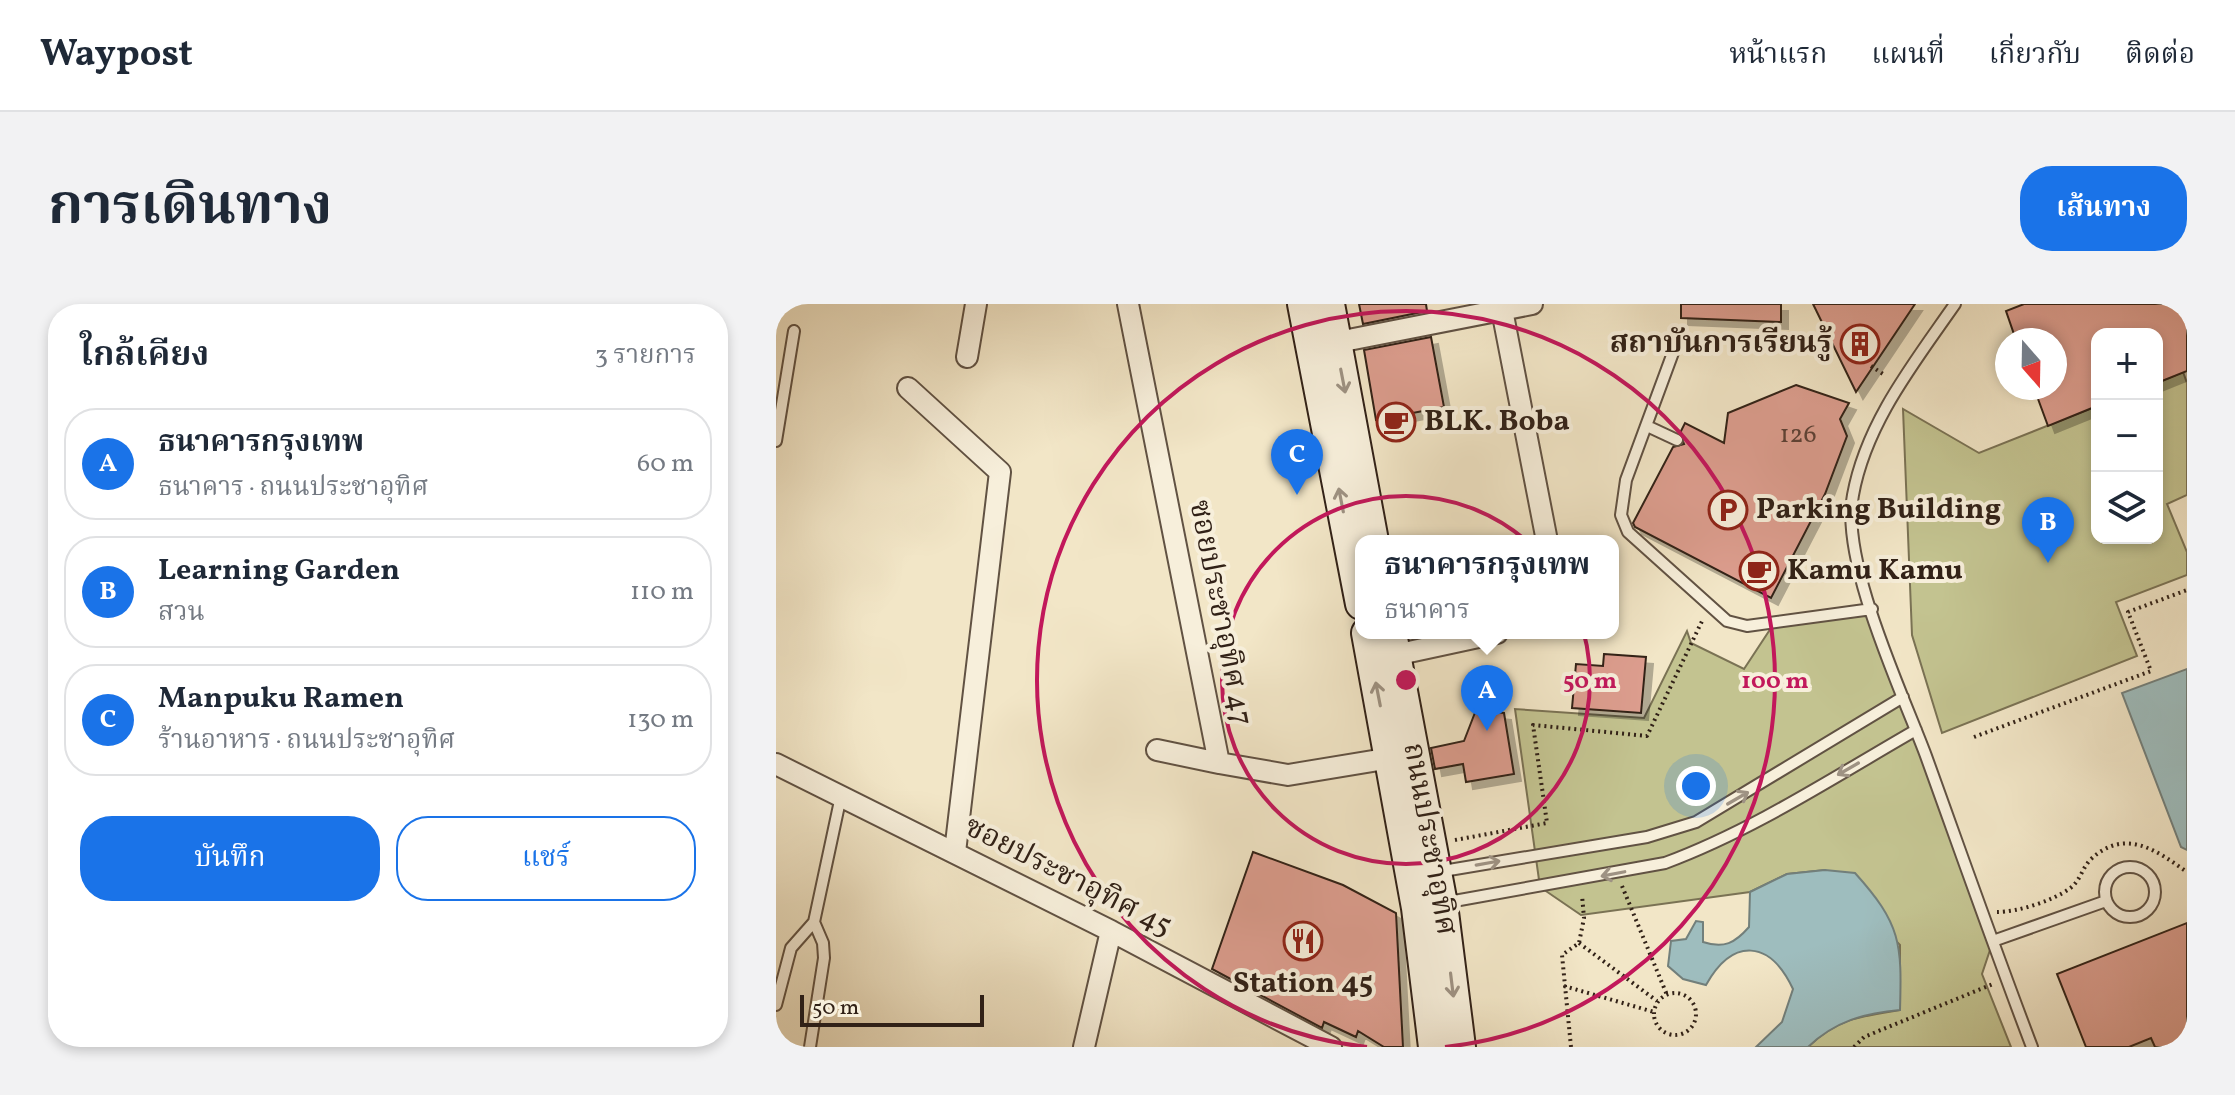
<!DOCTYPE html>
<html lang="th">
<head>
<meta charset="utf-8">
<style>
  :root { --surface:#fff; --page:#f2f2f3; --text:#1f2937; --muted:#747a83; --line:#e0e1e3; --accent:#1a73e8 }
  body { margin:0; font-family:Vollkorn,"Noto Serif Thai",serif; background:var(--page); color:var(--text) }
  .controls { position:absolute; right:24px; top:24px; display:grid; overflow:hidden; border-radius:16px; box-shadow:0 4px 12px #0003 }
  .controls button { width:72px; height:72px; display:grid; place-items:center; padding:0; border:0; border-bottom:2px solid var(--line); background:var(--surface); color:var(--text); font:40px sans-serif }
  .compass { position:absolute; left:1219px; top:24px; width:72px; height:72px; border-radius:50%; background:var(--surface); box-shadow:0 4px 12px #0003; rotate:160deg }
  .scale { position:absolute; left:24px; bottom:20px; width:184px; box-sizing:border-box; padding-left:8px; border:4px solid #312117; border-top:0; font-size:22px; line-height:28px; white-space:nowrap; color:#312117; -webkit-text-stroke:6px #f7efdb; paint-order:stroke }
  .you { position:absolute; left:920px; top:482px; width:28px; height:28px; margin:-20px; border:6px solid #fff; border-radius:50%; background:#1a73e8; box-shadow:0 0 0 12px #1a73e833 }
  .badge { display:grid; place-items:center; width:52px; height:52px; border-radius:50%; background:var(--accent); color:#fff; font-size:26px; font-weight:700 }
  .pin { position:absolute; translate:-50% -66px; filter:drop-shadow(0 2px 4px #0008) }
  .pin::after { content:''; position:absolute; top:42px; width:28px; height:24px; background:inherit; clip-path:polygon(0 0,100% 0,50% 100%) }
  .popup { position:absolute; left:579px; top:231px; width:264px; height:104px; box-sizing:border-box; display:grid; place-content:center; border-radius:16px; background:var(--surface); filter:drop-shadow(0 2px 6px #0005); font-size:26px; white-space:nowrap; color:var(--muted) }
  .popup b { font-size:30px; color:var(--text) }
  .popup::after { content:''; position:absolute; left:50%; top:100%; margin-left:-16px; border:16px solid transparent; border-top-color:var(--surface) }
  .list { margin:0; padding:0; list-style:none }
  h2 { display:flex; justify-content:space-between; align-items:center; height:104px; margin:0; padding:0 32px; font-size:34px }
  h2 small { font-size:26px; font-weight:400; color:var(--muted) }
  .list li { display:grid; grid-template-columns:52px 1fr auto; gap:24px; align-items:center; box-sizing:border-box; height:112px; margin:0 16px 16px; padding:0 16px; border:2px solid var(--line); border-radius:32px }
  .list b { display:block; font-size:30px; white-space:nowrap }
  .list p { margin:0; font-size:26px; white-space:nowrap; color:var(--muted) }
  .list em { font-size:26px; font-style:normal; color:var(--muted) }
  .actions { display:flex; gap:16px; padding:24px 32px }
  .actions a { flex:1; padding:18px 0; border:2px solid var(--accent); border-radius:32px; text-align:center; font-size:28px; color:var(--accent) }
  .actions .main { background:var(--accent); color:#fff }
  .icon { flex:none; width:44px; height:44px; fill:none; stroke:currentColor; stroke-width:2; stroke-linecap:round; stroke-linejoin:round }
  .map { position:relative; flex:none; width:1411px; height:743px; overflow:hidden; border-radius:32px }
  header { display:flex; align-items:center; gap:48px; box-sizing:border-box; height:112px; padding:0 40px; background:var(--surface); border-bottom:2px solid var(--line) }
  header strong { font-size:38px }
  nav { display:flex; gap:44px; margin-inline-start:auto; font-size:28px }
  .intro { display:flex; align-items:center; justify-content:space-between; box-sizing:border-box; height:192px; padding:0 48px }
  h1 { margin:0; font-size:56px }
  .button { padding:20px 36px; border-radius:32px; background:var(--accent); color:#fff; font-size:28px; font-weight:700 }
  main { display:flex; gap:48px; padding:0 48px }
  aside { flex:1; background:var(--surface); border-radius:32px; box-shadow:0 4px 12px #0003 }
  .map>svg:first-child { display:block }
  .green { fill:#c3c390; stroke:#7a7254; stroke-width:2 }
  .water { fill:#9ebdbe; stroke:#727f7b; stroke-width:2 }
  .building { fill:#dc9d8e; stroke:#312117; stroke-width:2; filter:url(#shadow) }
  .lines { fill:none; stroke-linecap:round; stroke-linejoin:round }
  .lane-casing { stroke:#615243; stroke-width:14 }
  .street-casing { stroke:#615243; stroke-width:24 }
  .secondary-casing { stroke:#312117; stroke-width:34 }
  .path { stroke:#312117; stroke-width:4; stroke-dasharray:2 4; stroke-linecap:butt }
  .lane { stroke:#f7efdb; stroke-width:10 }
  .street { stroke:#f7efdb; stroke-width:20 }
  .secondary { stroke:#f7efdb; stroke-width:30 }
  .oneway { stroke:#9e9283 }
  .ring { fill:none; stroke:#c2185b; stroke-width:4 }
  .labels { text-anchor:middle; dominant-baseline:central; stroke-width:8; stroke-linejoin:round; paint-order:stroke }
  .number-label { font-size:26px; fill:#5c4035 }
  .poi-label { font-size:30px; font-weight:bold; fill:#312117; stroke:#f7efdb; text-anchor:start }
  .street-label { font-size:30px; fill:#312117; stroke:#f7efdb }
  .centre { fill:#c2185b; stroke:#f7efdb; stroke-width:4 }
  .ring-label { font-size:24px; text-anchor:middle; font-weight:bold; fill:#c2185b; stroke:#f7efdb; stroke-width:8; stroke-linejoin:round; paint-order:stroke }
</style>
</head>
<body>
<header>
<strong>Waypost</strong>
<nav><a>หน้าแรก</a><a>แผนที่</a><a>เกี่ยวกับ</a><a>ติดต่อ</a></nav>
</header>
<div class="intro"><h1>การเดินทาง</h1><a class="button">เส้นทาง</a></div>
<main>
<aside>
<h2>ใกล้เคียง<small>3 รายการ</small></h2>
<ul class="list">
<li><span class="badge">A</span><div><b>ธนาคารกรุงเทพ</b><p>ธนาคาร · ถนนประชาอุทิศ</p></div><em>60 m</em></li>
<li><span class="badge">B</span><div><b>Learning Garden</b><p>สวน</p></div><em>110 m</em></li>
<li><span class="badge">C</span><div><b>Manpuku Ramen</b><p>ร้านอาหาร · ถนนประชาอุทิศ</p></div><em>130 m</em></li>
</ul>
<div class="actions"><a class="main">บันทึก</a><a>แชร์</a></div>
</aside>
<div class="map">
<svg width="1411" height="743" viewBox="0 0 1411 743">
  <defs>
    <filter id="shadow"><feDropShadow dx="7" dy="7" stdDeviation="0" flood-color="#0004"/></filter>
  </defs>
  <rect width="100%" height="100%" fill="#f2e6c7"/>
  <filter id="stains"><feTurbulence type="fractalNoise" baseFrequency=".0025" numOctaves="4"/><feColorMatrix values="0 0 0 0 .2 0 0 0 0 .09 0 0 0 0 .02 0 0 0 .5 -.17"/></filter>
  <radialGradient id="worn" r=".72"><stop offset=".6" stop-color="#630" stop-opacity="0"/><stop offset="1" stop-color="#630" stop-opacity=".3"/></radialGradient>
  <path class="green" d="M1407,68L1411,79V191L1391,200L1411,248V271L1340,298L1361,352L1166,429L1136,331L1127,105L1203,149L1321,102V234H1381V79Z
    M1096,305L1217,637L1206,670L1235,743H1032C1062,714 1086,712 1124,706V641L1049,566L1011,570L974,588L805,611L764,583L739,405L868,414L911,327L915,339L968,365L999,318Z"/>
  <path class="water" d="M1411,365V546L1405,543L1346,389Z
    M1049,566L1079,569C1125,620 1126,639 1124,706C1089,709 1059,717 1032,743H980L1006,718L1017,685C994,636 957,633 930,681L907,675L892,662L895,637L910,635L920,617L927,618V638C948,645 959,639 973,623L974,588L1011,570Z"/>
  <path class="building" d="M583,0H650L651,7L587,20Z
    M905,0H1005V18L905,14Z
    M1037,0H1139L1080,88Z
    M1248,0H1411V67L1381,79V30H1321V102L1272,122L1258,84H1279V36H1240L1230,7Z
    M655,33L668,103L600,116L588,46Z
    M1020,81L1073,99L1064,115L1071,132L1049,190L995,294L859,223L857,219L897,143L908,140L904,129L909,119L948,139L952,109Z
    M828,350L870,353L865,409L796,404L800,360L827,362Z
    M700,406L728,409L738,470L690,478L687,460L659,465L655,444L688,437Z
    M477,548L567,581L620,609L627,743H608L582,727L580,733L548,718L546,724L436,665Z
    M1411,619V737L1395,743H1379L1375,734L1353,743H1310L1281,670Z"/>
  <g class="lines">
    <g class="lane-casing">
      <path id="lane" d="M1179,0C1138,59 1090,119 1077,191C1064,257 1126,388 1150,452C1185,549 1219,646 1256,743
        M905,27L850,176L845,211L852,228L951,317L971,322L1096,305
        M871,122L901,136
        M0,137L18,27
        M1329 588a25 25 0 1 1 50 0a25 25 0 1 1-50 0Z
        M661,568L871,533L920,518L1127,393
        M667,599L889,559C978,526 1058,473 1140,426
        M1217,637L1330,597
        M0,701L15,644L38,618L65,492
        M34,743L48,654L47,639L38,618"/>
    </g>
    <g class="street-casing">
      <path id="street" d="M352,0L443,459L512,471L615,454
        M726,6L771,237
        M547,41L756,0
        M191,53L200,0
        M132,84L224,168L179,548
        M619,351L721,329
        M381,446L443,459
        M0,460L335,627L555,743
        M308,743L335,627"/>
    </g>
    <g class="secondary-casing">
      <path id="secondary" d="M527,0L585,300
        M553,0L597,237
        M591,329L641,604L658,743
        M615,329L666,600L684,743"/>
    </g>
    <path class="path" d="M1095,62L1110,72
      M1198,433L1375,367L1352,308L1411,286
      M679,536L771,519L757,421L871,432L927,315
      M846,582L891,691
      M1221,608C1242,608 1276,597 1293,585C1304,578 1306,564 1315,555C1350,523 1381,547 1411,568
      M803,639L881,697
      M788,682L878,708
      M878 710a21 21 0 1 1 42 0a21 21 0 1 1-42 0Z
      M795,743L786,651L803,639L808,614L806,591
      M1078,743L1088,733L1217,680"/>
    <use href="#lane" class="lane"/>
    <use href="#street" class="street"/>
    <use href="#secondary" class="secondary"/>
  </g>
  <defs><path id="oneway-shaft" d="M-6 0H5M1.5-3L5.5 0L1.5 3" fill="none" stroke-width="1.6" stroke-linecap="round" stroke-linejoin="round" transform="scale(2)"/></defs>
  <g class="oneway">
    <use href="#oneway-shaft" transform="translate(567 77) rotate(79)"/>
    <use href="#oneway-shaft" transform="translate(565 196) rotate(-101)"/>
    <use href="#oneway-shaft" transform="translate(602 390) rotate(-101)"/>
    <use href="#oneway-shaft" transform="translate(1072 465) rotate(150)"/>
    <use href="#oneway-shaft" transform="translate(962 494) rotate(-30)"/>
    <use href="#oneway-shaft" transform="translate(712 559) rotate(-10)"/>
    <use href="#oneway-shaft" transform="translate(837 570) rotate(169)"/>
    <use href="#oneway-shaft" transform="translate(676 681) rotate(83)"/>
  </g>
  <g class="ring">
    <circle cx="630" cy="376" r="184"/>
    <path d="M591 743A369 369 0 1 1 669 743"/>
  </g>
  <defs>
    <g id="building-ring" transform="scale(2)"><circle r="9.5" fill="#f7efdb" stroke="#8f2418" stroke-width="1.5"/><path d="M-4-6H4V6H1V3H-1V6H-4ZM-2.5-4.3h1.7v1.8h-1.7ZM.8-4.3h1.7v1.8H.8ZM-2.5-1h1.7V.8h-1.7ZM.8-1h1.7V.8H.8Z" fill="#8f2418"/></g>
    <g id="cafe-ring" transform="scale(2)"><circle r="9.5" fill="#f7efdb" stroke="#8f2418" stroke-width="1.5"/><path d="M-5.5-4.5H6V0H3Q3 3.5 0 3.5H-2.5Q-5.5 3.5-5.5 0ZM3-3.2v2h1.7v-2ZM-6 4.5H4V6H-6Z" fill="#8f2418"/></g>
    <g id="parking-ring" transform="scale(2)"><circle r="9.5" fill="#f7efdb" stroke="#8f2418" stroke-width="1.5"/><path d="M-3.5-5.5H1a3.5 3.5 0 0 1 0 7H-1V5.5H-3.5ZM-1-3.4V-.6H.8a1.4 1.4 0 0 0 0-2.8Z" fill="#8f2418"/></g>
    <g id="restaurant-ring" transform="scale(2)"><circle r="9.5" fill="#f7efdb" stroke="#8f2418" stroke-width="1.5"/><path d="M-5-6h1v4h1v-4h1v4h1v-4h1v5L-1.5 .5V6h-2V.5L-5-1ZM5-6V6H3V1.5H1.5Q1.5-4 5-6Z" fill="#8f2418"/></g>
  </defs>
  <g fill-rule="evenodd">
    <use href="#building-ring" x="1084" y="40"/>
    <use href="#cafe-ring" x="620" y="118"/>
    <use href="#parking-ring" x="952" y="206"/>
    <use href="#cafe-ring" x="983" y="267"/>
    <use href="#restaurant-ring" x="527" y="637"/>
  </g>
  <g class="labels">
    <g class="number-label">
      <text x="1022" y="131">126</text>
    </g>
    <g class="poi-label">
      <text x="1056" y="40" text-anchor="end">สถาบันการเรียนรู้</text>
      <text x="648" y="118">BLK. Boba</text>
      <text x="980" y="206">Parking Building</text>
      <text x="1011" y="267">Kamu Kamu</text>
      <text x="527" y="680" text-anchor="middle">Station 45</text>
    </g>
    <g class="street-label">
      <text transform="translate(444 309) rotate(79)">ซอยประชาอุทิศ 47</text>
      <text transform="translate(653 535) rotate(80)">ถนนประชาอุทิศ</text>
      <text transform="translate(292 573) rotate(27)">ซอยประชาอุทิศ 45</text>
    </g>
  </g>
  <circle cx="630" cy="376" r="12" class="centre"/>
  <g class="ring-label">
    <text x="814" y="384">50 m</text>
    <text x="999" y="384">100 m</text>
  </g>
  <rect width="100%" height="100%" filter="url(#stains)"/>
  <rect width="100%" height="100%" fill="url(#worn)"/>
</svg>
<div class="controls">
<button>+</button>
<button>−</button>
<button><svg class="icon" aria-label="layers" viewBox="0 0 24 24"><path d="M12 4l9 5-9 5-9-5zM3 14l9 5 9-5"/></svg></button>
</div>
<svg class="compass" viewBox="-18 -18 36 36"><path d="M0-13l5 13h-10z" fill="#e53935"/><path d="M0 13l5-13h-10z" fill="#747a83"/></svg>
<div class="scale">50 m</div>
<div class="you"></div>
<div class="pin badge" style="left:711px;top:427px">A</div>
<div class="popup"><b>ธนาคารกรุงเทพ</b>ธนาคาร</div>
<div class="pin badge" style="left:1272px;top:259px">B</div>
<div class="pin badge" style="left:521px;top:191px">C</div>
</div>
</main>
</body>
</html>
